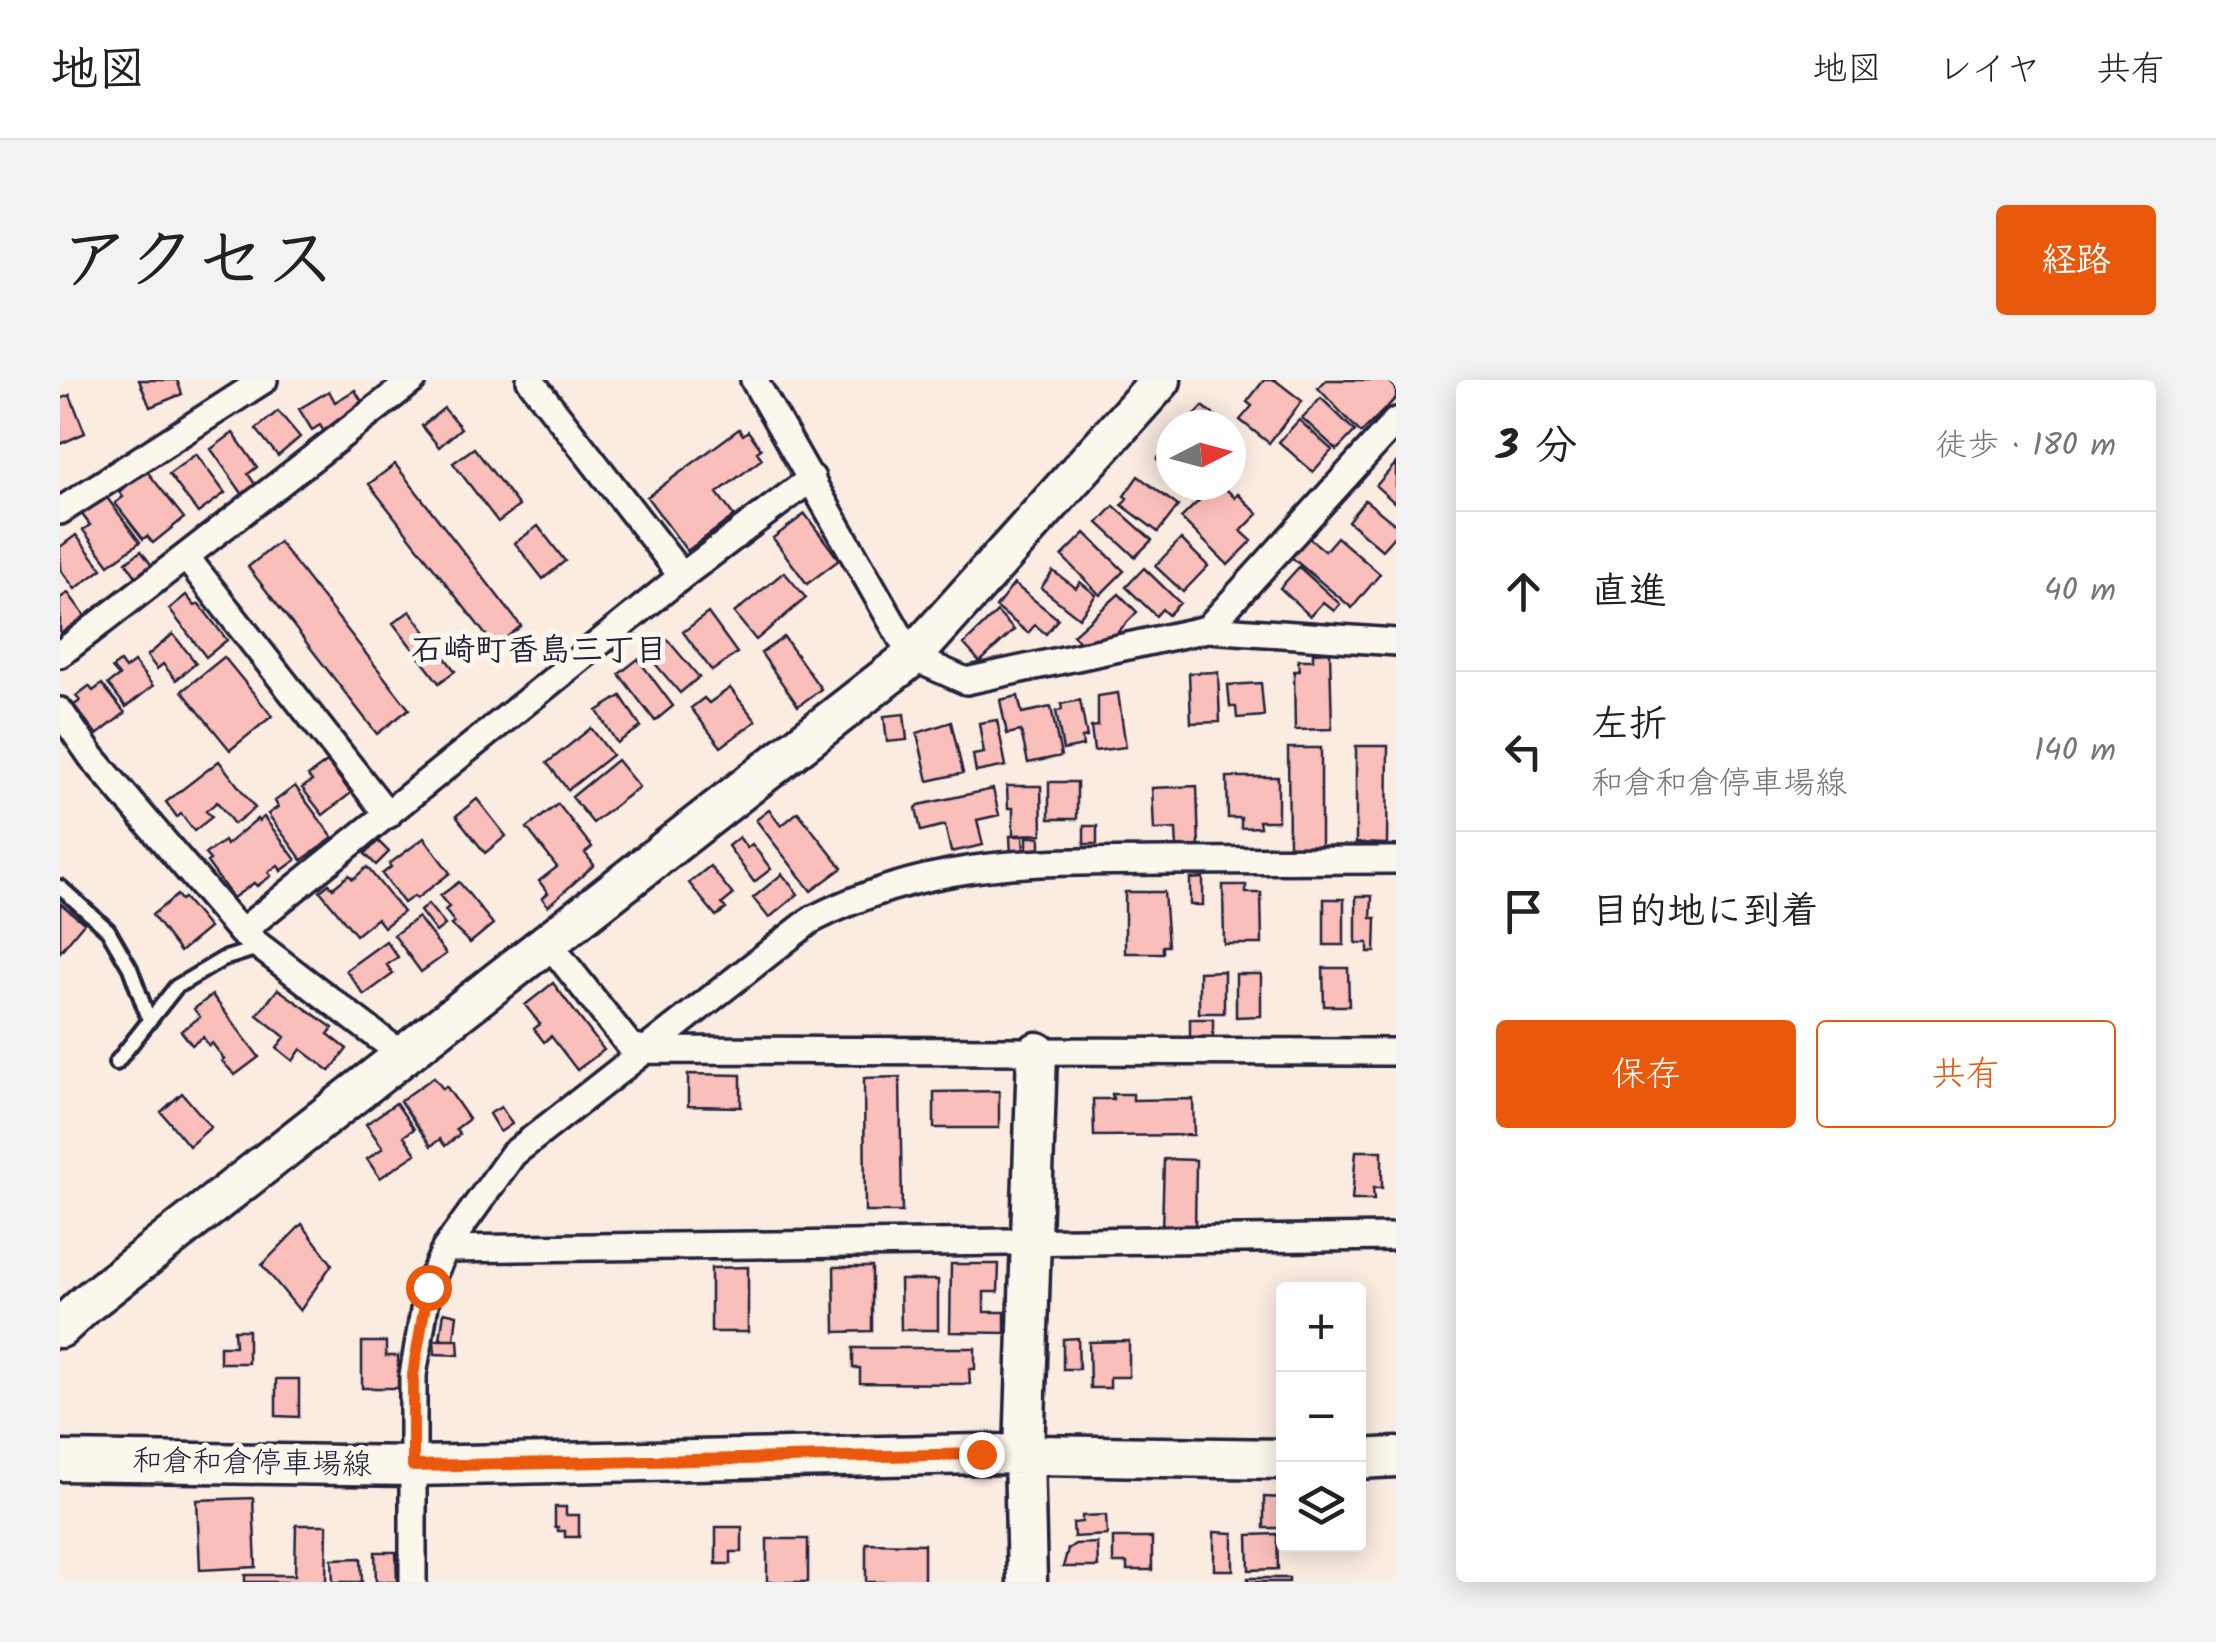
<!DOCTYPE html>
<html lang="ja">
<head>
<meta charset="utf-8">
<style>
  :root { --surface:#fff; --page:#f2f2f2; --text:#222; --muted:#767676; --line:#e0e0e0; --accent:#ea580c }
  body { margin:0; font-family:Kalam,"Klee One",sans-serif; background:var(--page); color:var(--text) }
  .controls { position:absolute; right:30px; bottom:30px; display:grid; overflow:hidden; border-radius:10px; box-shadow:0 5px 25px #0003 }
  .controls button { width:90px; height:90px; display:grid; place-items:center; padding:0; border:0; border-bottom:2px solid var(--line); background:var(--surface); color:var(--text); font:50px sans-serif }
  .compass { position:absolute; left:1096px; top:30px; width:90px; height:90px; border-radius:50%; background:var(--surface); box-shadow:0 5px 25px #0003; rotate:84deg }
  .stop { position:absolute; width:30px; height:30px; margin:-22px; border:8px solid #ea580c; border-radius:50%; background:#fff }
  .stop.end { background:#ea580c; border-color:#fff; box-shadow:0 2px 10px #0008 }
  .list { margin:0; padding:0; list-style:none }
  h2 { display:flex; justify-content:space-between; align-items:center; height:130px; margin:0; padding:0 40px; font-size:42px }
  h2 small { font-size:32px; font-weight:400; color:var(--muted) }
  .list li { display:grid; grid-template-columns:65px 1fr auto; gap:30px; align-items:center; box-sizing:border-box; height:160px; padding:0 40px; border-top:2px solid var(--line) }
  .list b { display:block; font-size:38px; white-space:nowrap }
  .list p { margin:0; font-size:32px; white-space:nowrap; color:var(--muted) }
  .list em { font-size:32px; font-style:normal; color:var(--muted) }
  .actions { display:flex; gap:20px; padding:30px 40px }
  .actions a { flex:1; padding:22px 0; border:2px solid var(--accent); border-radius:10px; text-align:center; font-size:35px; color:var(--accent) }
  .actions .main { background:var(--accent); color:#fff }
  .icon { flex:none; width:55px; height:55px; fill:none; stroke:currentColor; stroke-width:2; stroke-linecap:round; stroke-linejoin:round }
  .map { position:relative; flex:none; width:1336px; height:1202px; overflow:hidden; border-radius:10px }
  header { display:flex; align-items:center; gap:60px; box-sizing:border-box; height:140px; padding:0 50px; background:var(--surface); border-bottom:2px solid var(--line) }
  header strong { font-size:48px }
  nav { display:flex; gap:55px; margin-inline-start:auto; font-size:35px }
  .intro { display:flex; align-items:center; justify-content:space-between; box-sizing:border-box; height:240px; padding:0 60px }
  h1 { margin:0; font-size:70px }
  .button { padding:25px 45px; border-radius:10px; background:var(--accent); color:#fff; font-size:35px; font-weight:700 }
  main { display:flex; gap:60px; padding:0 60px }
  aside { flex:1; background:var(--surface); border-radius:10px; box-shadow:0 5px 25px #0003 }
  .map>svg:first-child { display:block }
  .building { fill:#fabebb; stroke:#22223b; stroke-width:2.5 }
  .lines { fill:none; stroke-linecap:round; stroke-linejoin:round }
  .lane-casing { stroke:#22223b; stroke-width:20 }
  .street-casing { stroke:#22223b; stroke-width:32 }
  .secondary-casing { stroke:#22223b; stroke-width:45 }
  .lane { stroke:#fbf7ec; stroke-width:12 }
  .street { stroke:#fbf7ec; stroke-width:25 }
  .secondary { stroke:#fbf7ec; stroke-width:38 }
  .route { stroke:#ea580c; stroke-width:12 }
  .labels { text-anchor:middle; dominant-baseline:central; stroke-width:10; stroke-linejoin:round; paint-order:stroke }
  .street-label { font-size:30px; fill:#22223b; stroke:#fbf7ec }
  .neighbourhood-label { font-size:32px; font-weight:bold; fill:#22223b; stroke:#fbf7ec }
</style>
</head>
<body>
<header>
<strong>地図</strong>
<nav><a>地図</a><a>レイヤ</a><a>共有</a></nav>
</header>
<div class="intro"><h1>アクセス</h1><a class="button">経路</a></div>
<main>
<div class="map">
<svg width="1336" height="1202" viewBox="0 0 1336 1202">
  <rect width="100%" height="100%" fill="#fbece2"/>
  <filter id="ink" filterUnits="userSpaceOnUse"><feTurbulence type="fractalNoise" baseFrequency=".01" numOctaves="2"/><feDisplacementMap in="SourceGraphic" scale="20" xChannelSelector="R" yChannelSelector="G"/><feConvolveMatrix kernelMatrix="1 2 1 2 8 2 1 2 1" color-interpolation-filters="sRGB"/></filter>
  <g filter="url(#ink)">
    <path class="building" d="M79,0H117L122,14L90,27Z
      M1204,0H1215L1242,21L1209,63L1180,40L1192,26L1187,22Z
      M1266,0H1328L1336,8V18L1301,53L1258,8Z
      M295,10L305,27L264,52L260,45L252,50L239,29L269,11L275,22Z
      M10,15L25,53L0,64V19Z
      M1261,18L1295,51L1277,70L1242,38Z
      M1143,26L1166,45H1126Z
      M384,28L401,48L379,67L362,46Z
      M218,31L240,57L218,76L196,49Z
      M1239,40L1272,70L1253,92L1219,62Z
      M679,49L683,55L688,51L701,69L697,72L702,79L657,113L674,136L627,171L587,117Z
      M173,53L197,87L188,94L199,110L186,119L151,69Z
      M1111,63V91L1097,79Z
      M414,68L459,126L438,142L393,83Z
      M136,74L165,113L138,133L109,94Z
      M1336,83V124L1316,106Z
      M335,84L461,246L435,267L309,104Z
      M86,90L124,138L93,163L87,156L83,159L55,123L63,117L59,112Z
      M1078,96L1118,126L1098,152L1062,125L1067,118L1064,116Z
      M1155,105H1162L1175,118L1178,114L1198,134L1181,151L1192,161L1168,185L1121,138Z
      M45,115L80,162L49,185L23,150L30,145L21,133Z
      M1305,120L1336,145V154L1322,170L1288,141Z
      M1054,126L1092,160L1075,177L1038,143Z
      M745,134L779,180L747,204L713,158Z
      M478,146L505,181L483,199L455,163Z
      M1025,153L1064,191L1040,215L1002,176Z
      M16,155L42,189L15,209L0,189V167Z
      M1248,157L1265,171L1277,157L1320,194L1292,228L1231,177Z
      M1121,159L1148,186L1123,212L1095,186Z
      M219,162L349,329L317,354L188,187Z
      M81,171L93,187L77,198L66,182Z
      M1239,187L1280,224L1274,231L1263,222L1250,236L1220,208Z
      M1084,188L1120,223L1108,235L1102,229L1096,236L1066,207Z
      M993,191L1016,208L1020,202L1036,215L1019,238L981,208Z
      M724,192L746,218L696,260L674,233Z
      M954,204L998,239L986,254L975,245L968,253L936,227Z
      M8,213L25,236L0,254V218Z
      M1059,214L1077,232L1051,259L1023,265L1013,255Z
      M126,215L135,226L139,224L167,260L146,277L109,229Z
      M350,231L395,291L379,303L333,243Z
      M937,232L954,250L920,282L904,264Z
      M648,233L677,273L652,291L623,252Z
      M113,254L136,283L116,300L103,284L97,289L87,276Z
      M605,257L639,297L620,313L586,273Z
      M724,257L761,309L738,326L701,273Z
      M1270,272L1272,349L1235,350L1234,291H1239L1238,280H1253V273Z
      M164,277L212,336L170,370L122,311Z
      M578,279L613,326L595,341L559,294Z
      M60,282L65,289L74,282L93,306L66,327L48,304L59,296L52,288Z
      M1158,292L1160,342L1131,343L1129,293Z
      M1201,303L1204,336L1177,338L1176,327H1170L1168,305Z
      M42,304L65,333L37,355L14,325L20,321L16,316L29,306L33,311Z
      M670,308L696,341L661,367L631,328L644,318L649,323Z
      M1058,313L1066,367L1034,371L1031,347L1038,346V316Z
      M561,316L581,347L557,363L537,331Z
      M958,316L962,333L991,327L1001,376L968,383L961,351L947,354L940,320Z
      M1020,320L1027,357L1022,358L1023,366L1003,370L996,331L1002,330L1001,324Z
      M844,334L847,360L827,362L824,336Z
      M937,340L946,386L916,392L913,375L924,373L919,343Z
      M891,342L903,393L868,401L857,353Z
      M531,348L552,375L508,410L487,383Z
      M1296,366H1328L1327,464L1296,463Z
      M1228,368H1261V467H1229Z
      M557,380L579,407L533,443L512,417Z
      M159,381L195,428L174,444L157,422L146,431L152,437L134,451L121,434L117,437L106,422Z
      M267,382L291,413L263,435L242,408L252,401L248,396Z
      M1167,397H1218V441H1199L1200,447L1181,448V438H1168Z
      M989,402H1017V439H989Z
      M235,406L273,458L242,480L208,434L218,427L215,421Z
      M947,406H981L982,454L953,455V428H948Z
      M1137,406L1139,468L1117,469L1116,449L1094,450L1092,408Z
      M933,409L939,435L917,440L923,465L891,472L885,445L861,451L856,428L859,425Z
      M417,419L446,456L425,473L396,436Z
      M498,424L532,467L525,473L534,485L488,526L482,518L488,513L479,501L497,487L467,448Z
      M709,430L721,446L738,432L782,488L751,511L696,440Z
      M204,437L236,480L221,491L218,485L208,492L211,496L197,506L194,503L173,518L147,482L150,480L145,474L164,461L166,465L197,439L199,441Z
      M1024,446H1037V464H1024Z
      M950,456H963L964,474L951,475Z
      M679,457L687,468L692,464L711,489L694,502L668,466Z
      M967,457H980V476H967Z
      M364,458L390,493L356,519L354,516L344,523L322,494L331,487L329,484Z
      M318,461L329,472L316,485L305,474Z
      M650,486L673,515L662,524L666,529L656,536L629,503Z
      M307,487L343,532L324,547L317,538L296,555L260,511L269,504L273,508L289,495L293,499Z
      M722,494L738,514L709,538L693,518Z
      M1143,498V525H1130V499Z
      M399,502L433,544L410,563L391,545L395,543L385,530L389,527L380,516Z
      M1163,505H1186V513H1201L1202,564H1164Z
      M1065,512H1104L1108,566H1103V573H1065Z
      M117,515L121,520L124,518L149,548L120,572L92,535Z
      M1296,516H1312L1311,538H1316L1315,572H1308V563H1296Z
      M1264,519H1284V565H1264Z
      M0,523L24,543L0,572Z
      M368,524L385,545L376,552L360,531Z
      M358,537L386,574L361,592L334,555Z
      M326,561L338,577L327,585L333,594L304,615L286,590Z
      M1263,588H1288L1289,626H1264Z
      M1164,591V633H1139V592Z
      M1176,594H1201V636L1176,637Z
      M493,603L544,670L517,690L491,656L484,662L474,649L480,644L465,625Z
      M218,609L273,648L268,654L287,669L270,691L241,669L233,681L217,668L225,657L197,635Z
      M152,615L199,677L175,695L162,681L164,679L152,663L149,666L143,657L132,665L121,651L140,637L134,629Z
      M1130,639H1153V657H1130Z
      M628,694L681,695V727L628,726Z
      M374,697L383,709L386,706L409,739L396,749L400,754L385,766L380,759L371,766L340,721Z
      M840,697L842,832H805L804,698Z
      M939,711V748H874V712Z
      M122,713L151,747L129,766L101,732Z
      M1052,714H1073V720L1133,719L1134,755L1034,756L1033,719H1053Z
      M336,723L354,749L344,756L356,774L320,798L307,779L323,768L306,744Z
      M441,727L452,744L440,752L429,734Z
      M1296,771H1322V808H1313L1314,820H1292Z
      M1104,779L1136,780L1135,852L1102,851Z
      M242,844L272,884L240,931L202,885Z
      M891,884H939L938,912H924V932H945V953L890,952Z
      M688,887V952H651V888Z
      M774,887H812V951L775,952Z
      M840,900H878V950H841Z
      M384,932L397,935L394,959H380Z
      M174,950H188V983H160V966H175Z
      M1018,958L1019,989H1003V959Z
      M374,960H398L399,975L375,974Z
      M1069,961V997H1050V1008H1030L1029,962Z
      M302,962H326V976H338V1008H302Z
      M793,968H915V989H909L910,1004L800,1003V988H793Z
      M216,999H239V1037L216,1036Z
      M1204,1117L1224,1118V1148H1204Z
      M193,1118L196,1187L140,1190L137,1120Z
      M495,1127H506V1135H519V1157H505V1151H498V1147H495Z
      M1046,1135L1047,1155L1014,1157L1013,1143L1022,1142V1136Z
      M236,1145H267L266,1202H185V1195H235Z
      M656,1147H682V1172H671V1184H656Z
      M1154,1152L1173,1153V1190H1154Z
      M1217,1154L1218,1189L1189,1190L1188,1155Z
      M1053,1158H1092V1190H1067V1183H1053Z
      M707,1159H748V1202H707Z
      M806,1163L864,1164V1202H806Z
      M1037,1163L1038,1187H1003L1008,1169L1015,1164Z
      M315,1172H336L337,1202H316Z
      M301,1178L302,1202H273L272,1179Z
      M1188,1198H1229V1202H1188Z"/>
    <g class="lines">
      <g class="lane-casing">
        <path id="lane" d="M0,507L48,550L70,588L89,640
          M56,683L116,607L163,579L198,568"/>
      </g>
      <g class="street-casing">
        <path id="street" d="M470,0L622,196
          M694,0L852,277L906,301L1147,249L1336,262
          M0,131L204,0
          M126,177L328,435
          M1147,249L1336,41
          M0,274L353,0
          M0,331L31,376L181,552L341,674
          M181,552L622,196L752,98
          M487,561L570,666L589,670L1336,672
          M385,869L1336,857
          M353,1202V995L368,907L385,869L453,774L751,540C873,478 975,482 1107,481C1184,481 1260,480 1336,480"/>
      </g>
      <g class="secondary-casing">
        <path id="secondary" d="M0,948L26,924L852,277L1101,0
          M1298,1079L1336,1077
          M0,1081L353,1086L921,1074L1224,1079
          M967,1202L964,1074L977,672"/>
      </g>
      <use href="#lane" class="lane"/>
      <use href="#street" class="street"/>
      <use href="#secondary" class="secondary"/>
    </g>
  </g>
  <g class="lines" filter="url(#ink)">
    <path class="route" d="M368,907L353,995V1086L921,1074"/>
  </g>
  <g class="labels">
    <g class="street-label">
      <text transform="translate(192 1084) rotate(1)">和倉和倉停車場線</text>
    </g>
    <g class="neighbourhood-label">
      <text x="479" y="271">石崎町香島三丁目</text>
    </g>
  </g>
</svg>
<div class="controls">
<button>+</button>
<button>−</button>
<button><svg class="icon" aria-label="layers" viewBox="0 0 24 24"><path d="M12 4l9 5-9 5-9-5zM3 14l9 5 9-5"/></svg></button>
</div>
<svg class="compass" viewBox="-18 -18 36 36"><path d="M0-13l5 13h-10z" fill="#e53935"/><path d="M0 13l5-13h-10z" fill="#767676"/></svg>
<div class="stop" style="left:368px;top:907px"></div>
<div class="stop end" style="left:921px;top:1074px"></div>
</div>
<aside>
<h2>3 分<small>徒歩 · 180 m</small></h2>
<ul class="list">
<li><svg class="icon" aria-label="ahead" viewBox="0 0 24 24"><path d="M12 20V5M6 11l6-6 6 6"/></svg><div><b>直進</b></div><em>40 m</em></li>
<li><svg class="icon" aria-label="left" viewBox="0 0 24 24"><path d="M17 20v-9H6M10 6l-5 5 5 5"/></svg><div><b>左折</b><p>和倉和倉停車場線</p></div><em>140 m</em></li>
<li><svg class="icon" aria-label="arrive" viewBox="0 0 24 24"><path d="M6 21V4h12l-3 4 3 4H6"/></svg><div><b>目的地に到着</b></div></li>
</ul>
<div class="actions"><a class="main">保存</a><a>共有</a></div>
</aside>
</main>
</body>
</html>
